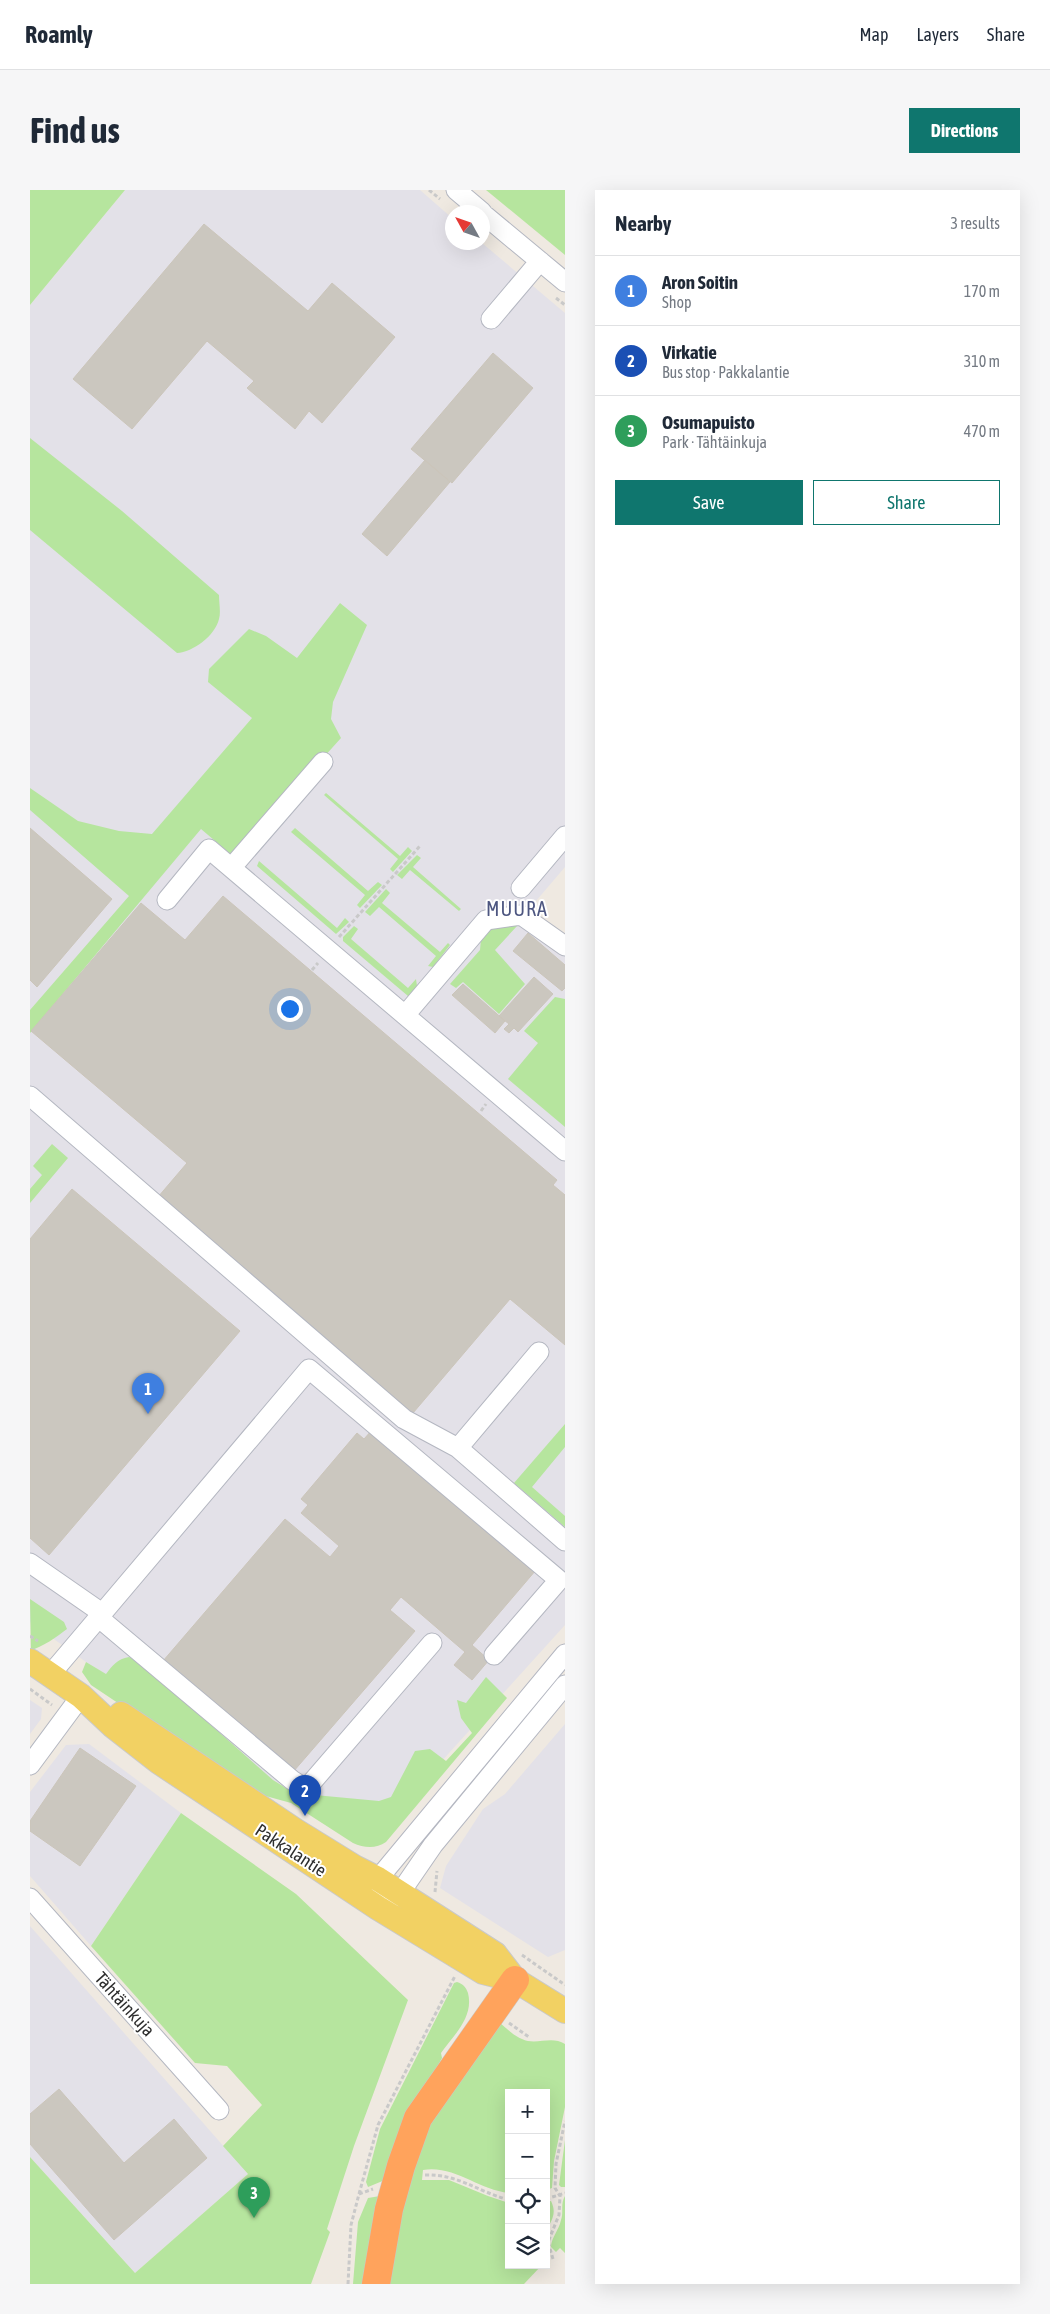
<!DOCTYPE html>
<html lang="en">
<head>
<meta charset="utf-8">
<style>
  :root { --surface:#fff; --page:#f6f6f7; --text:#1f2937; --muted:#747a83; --line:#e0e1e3; --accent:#0f766e }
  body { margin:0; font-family:"Asap Condensed",sans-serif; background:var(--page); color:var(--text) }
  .controls { position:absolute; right:15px; bottom:15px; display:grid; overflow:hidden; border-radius:0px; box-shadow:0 5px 20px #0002 }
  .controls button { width:45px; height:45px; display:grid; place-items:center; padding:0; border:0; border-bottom:1px solid var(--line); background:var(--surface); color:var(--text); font:25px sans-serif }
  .compass { position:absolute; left:415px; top:15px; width:45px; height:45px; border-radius:50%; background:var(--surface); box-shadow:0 5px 20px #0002; rotate:310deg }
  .you { position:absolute; left:259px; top:818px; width:18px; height:18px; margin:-12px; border:4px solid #fff; border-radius:50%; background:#1a73e8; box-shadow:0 0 0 8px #1a73e833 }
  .badge { display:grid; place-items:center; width:32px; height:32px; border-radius:50%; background:var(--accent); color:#fff; font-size:16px; font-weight:700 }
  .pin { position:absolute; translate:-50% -41px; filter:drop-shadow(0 1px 2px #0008) }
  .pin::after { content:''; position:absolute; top:26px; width:18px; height:15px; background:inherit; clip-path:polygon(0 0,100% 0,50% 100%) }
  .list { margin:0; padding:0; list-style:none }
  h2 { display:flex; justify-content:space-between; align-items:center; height:65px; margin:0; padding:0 20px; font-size:21px }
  h2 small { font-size:16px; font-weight:400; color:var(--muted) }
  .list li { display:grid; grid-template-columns:32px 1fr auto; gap:15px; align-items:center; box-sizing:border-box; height:70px; padding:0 20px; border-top:1px solid var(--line) }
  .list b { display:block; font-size:19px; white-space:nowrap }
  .list p { margin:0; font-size:16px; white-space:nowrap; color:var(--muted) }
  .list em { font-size:16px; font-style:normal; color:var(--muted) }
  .actions { display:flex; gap:10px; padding:15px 20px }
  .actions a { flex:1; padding:11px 0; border:1px solid var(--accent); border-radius:0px; text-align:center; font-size:18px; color:var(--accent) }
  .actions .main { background:var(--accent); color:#fff }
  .icon { flex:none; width:28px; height:28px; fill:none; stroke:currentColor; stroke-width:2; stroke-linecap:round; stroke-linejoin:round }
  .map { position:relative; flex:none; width:535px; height:2094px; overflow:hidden; border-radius:0px }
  header { display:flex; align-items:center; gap:30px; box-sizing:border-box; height:70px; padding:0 25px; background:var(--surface); border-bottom:1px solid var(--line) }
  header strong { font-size:24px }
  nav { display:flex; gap:28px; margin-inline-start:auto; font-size:18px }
  .intro { display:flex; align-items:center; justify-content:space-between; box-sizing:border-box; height:120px; padding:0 30px }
  h1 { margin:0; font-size:35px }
  .button { padding:12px 22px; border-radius:0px; background:var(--accent); color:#fff; font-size:18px; font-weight:700 }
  main { display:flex; gap:30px; padding:0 30px }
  aside { flex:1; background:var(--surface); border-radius:0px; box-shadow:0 5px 20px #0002 }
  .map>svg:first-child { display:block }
  .industrial { fill:#e3e1e8 }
  .green { fill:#b6e59e }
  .building { fill:#cbc7bf; stroke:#cbc5ba }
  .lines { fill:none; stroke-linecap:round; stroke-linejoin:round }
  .minor-casing { stroke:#b4b7c1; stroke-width:21 }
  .major-casing { stroke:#c9c9c9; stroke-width:26 }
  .highway-casing { stroke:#c9c9c9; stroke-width:29 }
  .path { stroke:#c9c9c9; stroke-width:3; stroke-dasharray:4 2.5; stroke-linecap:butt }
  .minor { stroke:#fff; stroke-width:19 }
  .major { stroke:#f2d163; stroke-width:24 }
  .highway { stroke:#ffa35c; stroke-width:28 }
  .labels { text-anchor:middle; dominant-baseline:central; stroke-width:4; stroke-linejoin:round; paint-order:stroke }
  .street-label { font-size:18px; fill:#2e2e2e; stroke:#fff }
  .quarter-label { font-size:20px; letter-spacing:1px; fill:#4d5680; stroke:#fff }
</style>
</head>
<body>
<header>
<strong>Roamly</strong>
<nav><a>Map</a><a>Layers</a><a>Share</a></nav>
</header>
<div class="intro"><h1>Find us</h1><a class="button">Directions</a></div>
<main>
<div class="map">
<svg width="535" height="2094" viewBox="0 0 535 2094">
  <rect width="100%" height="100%" fill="#efe9e1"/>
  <path class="industrial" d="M95,0H390L422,28V52L452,53L535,123V677L500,718L535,748V1435L342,1648L243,1590L56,1472L0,1432V115Z
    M0,1510L12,1518L11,1529L0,1544Z
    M535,1534V1760L518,1767L410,1698L416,1676L453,1619L475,1604Z
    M59,1554L151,1623L61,1756L0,1686V1602L36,1555Z
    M0,1736L218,1984L105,2083L0,1967Z"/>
  <path class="green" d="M0,0H95L0,115Z
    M456,0H535V65Z
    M0,248L92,321L189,405C189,413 191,422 189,429C185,446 163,462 147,463L0,340Z
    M310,413L337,435L303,512L301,529L311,548L204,667L171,639L0,843V820L99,706L0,620V598L48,631L89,641L122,644L222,528L178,492L179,479L219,439L236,446L267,468Z
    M296,603L370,666L378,657L382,661L363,682L360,679L368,669L294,605Z
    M265,638L338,701L348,692L352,695L330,718L327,715L335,705L261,642Z
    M387,665L391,668L383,677L431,719L429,721L380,680L372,689L367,685Z
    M229,671L307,738L315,728L319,732L306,744L227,676Z
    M356,699L360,703L352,713L410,762L418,753L420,755L403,777L398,776L406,766L349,717L340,726L335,722Z
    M469,734L487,736L465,760L495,794L469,824L433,792L426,798L420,794L450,760L451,749L463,736Z
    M324,736L328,739L321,749L378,798L386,789L387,796L378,806L313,751V747Z
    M525,807L535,809V937L478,889L508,853L494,841Z
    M22,954L38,968L0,1013V999L12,985L3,976Z
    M535,1234V1257L502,1297L535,1326V1337L484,1293Z
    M0,1409L34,1432L37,1439C28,1446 11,1458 1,1460Z
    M99,1467L110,1472L243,1590L269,1606L274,1604L349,1611L361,1607L385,1561L400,1559L416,1571L442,1543L431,1528L427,1510L436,1513L456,1487L477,1508L356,1652C346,1659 334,1658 323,1653L261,1613L221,1602L61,1495L52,1482L56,1472L76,1484C83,1475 87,1469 99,1467Z
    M151,1623L266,1704L378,1810L324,1956L297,2039L300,2042L281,2094H0V1967L105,2083L218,1984L193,1956L232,1915L197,1876L165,1873L61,1756Z
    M427,1792C433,1794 436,1797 438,1803C444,1827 424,1845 411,1863L412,1868C388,1913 365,1938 355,1990L338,1997L336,1992L350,1939L424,1793Z
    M469,1832C476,1838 484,1846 492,1849C506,1856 521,1845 535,1854V1917L524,1971L522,1998L516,2000V1903H479V2003C448,2000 425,1975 393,1980L392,1990H419L458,2006L479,2013V2075H512L494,2094H353L381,1958Z
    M535,1950V1997H531L529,1995Z
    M350,2006L334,2094H323L328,2032L338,2008Z
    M535,2006V2063L530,2058L526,2062L521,2057C521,2048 529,2040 531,2030C534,2022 530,2014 535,2006Z
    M521,2011C527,2023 522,2030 516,2041V2012Z"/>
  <path class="building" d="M174,34L278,121L302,93L365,147L292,233L279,221L265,239L217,198L224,191L177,151L102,239L43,189Z
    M463,163L503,198L422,293L381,259Z
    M395,270L420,292L357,366L332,344Z
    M0,638L82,709L7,797L0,790Z
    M193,706L527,990L523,995L535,1005V1155L480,1109L383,1223L128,1007L157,973L1,841L111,713L155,750Z
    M498,743L535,775V798L532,801L483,761Z
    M504,787L523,804L488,842L484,838L479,843L474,839L479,834L469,826Z
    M433,794L475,831L465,843L422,805Z
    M42,999L210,1141L19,1365L0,1348V1049Z
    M342,1240L506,1380L442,1455L459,1470L442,1490L424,1475L435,1462L371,1407L360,1420L385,1441L263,1582L133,1471L255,1329L300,1367L309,1356L271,1323L278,1315L271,1309L327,1243L334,1249Z
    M50,1558L106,1596L50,1676L0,1641V1631Z
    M29,1899L94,1973L144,1929L177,1968L84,2050L0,1954V1924Z"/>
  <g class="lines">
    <g class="minor-casing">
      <path id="minor" d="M426,0L452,22
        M452,23L535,92
        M461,129L510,71
        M202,677L293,572
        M491,698L535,646
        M137,710L179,659L535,961
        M376,824L456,730L491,725L535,756
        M0,906L374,1229L428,1258L535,1351
        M428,1258L509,1162
        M0,1373L72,1423
        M68,1427L262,1590L276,1599L402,1453
        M20,1485L279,1179L529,1390L464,1465
        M0,1575L51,1506
        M0,1708L189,1920
        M359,1711L370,1703L403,1655L535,1495
        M348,1718V1689L535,1464"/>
    </g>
    <g class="major-casing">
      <path id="major" d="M0,1471L51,1506L83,1536L129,1572L348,1718L453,1782L485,1790L535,1821
        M91,1524L266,1641L326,1678L348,1689L465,1764L485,1790"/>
    </g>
    <g class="highway-casing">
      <path id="highway" d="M346,2094L359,2019L371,1976L388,1928L485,1790"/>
    </g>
    <path class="path" d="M399,0L410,9
      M526,108L535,115
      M309,747L390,656
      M282,780L288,773
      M451,921L456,914
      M0,1446L8,1451
      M0,1499L22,1515
      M405,1702L407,1681
      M492,1765L535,1795
      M479,1833L499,1847
      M395,1985C429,1984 446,2001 479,2010
      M329,2004L348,1935L425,1786
      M516,2009L535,2003
      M523,2069L518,2052L529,2025L530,2006L525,1998L526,1974L535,1931
      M318,2094L321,2035L329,2004L343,1999"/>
    <use href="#minor" class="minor"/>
    <use href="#major" class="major"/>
    <use href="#highway" class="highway"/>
  </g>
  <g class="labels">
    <g class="street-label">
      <text transform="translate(261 1660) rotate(33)">Pakkalantie</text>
      <text transform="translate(95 1814) rotate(48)">Tähtäinkuja</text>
    </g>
    <g class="quarter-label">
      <text x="487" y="718">MUURA</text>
    </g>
  </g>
</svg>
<div class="controls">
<button>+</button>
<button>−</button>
<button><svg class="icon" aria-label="locate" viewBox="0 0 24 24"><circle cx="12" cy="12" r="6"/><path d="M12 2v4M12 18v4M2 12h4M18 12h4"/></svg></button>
<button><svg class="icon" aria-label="layers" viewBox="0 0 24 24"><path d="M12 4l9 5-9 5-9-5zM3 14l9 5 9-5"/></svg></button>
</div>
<svg class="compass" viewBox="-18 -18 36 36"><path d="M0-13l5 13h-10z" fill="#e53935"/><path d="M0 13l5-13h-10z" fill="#747a83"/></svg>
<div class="you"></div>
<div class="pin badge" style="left:118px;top:1224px;background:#3f7fe0">1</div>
<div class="pin badge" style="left:275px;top:1626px;background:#1a4fb4">2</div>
<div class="pin badge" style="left:224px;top:2028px;background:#2e9e5b">3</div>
</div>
<aside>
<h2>Nearby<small>3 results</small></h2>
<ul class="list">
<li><span class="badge" style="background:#3f7fe0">1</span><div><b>Aron Soitin</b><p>Shop</p></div><em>170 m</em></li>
<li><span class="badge" style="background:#1a4fb4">2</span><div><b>Virkatie</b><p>Bus stop · Pakkalantie</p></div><em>310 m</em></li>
<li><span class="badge" style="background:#2e9e5b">3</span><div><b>Osumapuisto</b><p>Park · Tähtäinkuja</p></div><em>470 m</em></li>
</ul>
<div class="actions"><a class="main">Save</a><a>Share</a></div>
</aside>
</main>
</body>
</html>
